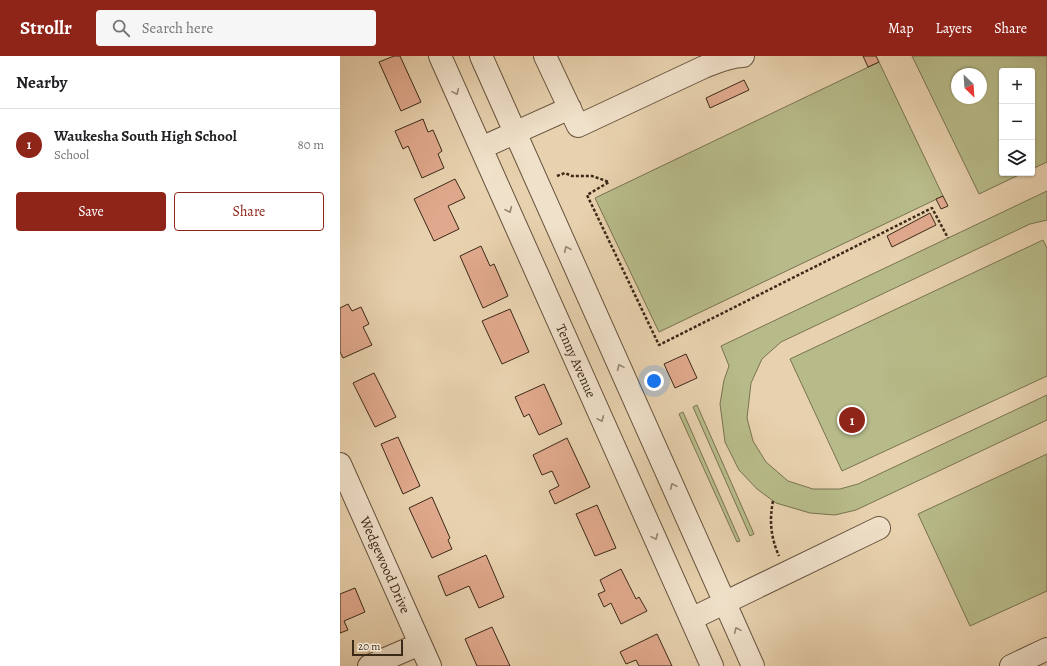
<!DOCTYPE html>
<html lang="en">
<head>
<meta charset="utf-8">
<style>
  :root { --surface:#fff; --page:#f6f6f6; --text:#202124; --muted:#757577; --line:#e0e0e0; --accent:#8f2418 }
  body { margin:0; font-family:Alegreya,serif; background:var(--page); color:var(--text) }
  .controls { position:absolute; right:12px; top:12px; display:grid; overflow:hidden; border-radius:4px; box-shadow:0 1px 3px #0004 }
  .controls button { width:36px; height:36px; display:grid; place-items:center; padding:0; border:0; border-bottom:1px solid var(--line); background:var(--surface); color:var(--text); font:20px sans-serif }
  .compass { position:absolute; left:611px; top:12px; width:36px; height:36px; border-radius:50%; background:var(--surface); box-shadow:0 1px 3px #0004; rotate:155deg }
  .scale { position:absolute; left:12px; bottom:10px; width:51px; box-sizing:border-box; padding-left:4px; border:2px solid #3b2918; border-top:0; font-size:11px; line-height:14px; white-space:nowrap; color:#3b2918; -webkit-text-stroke:3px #f0e1ca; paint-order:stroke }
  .you { position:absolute; left:314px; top:325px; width:14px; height:14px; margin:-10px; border:3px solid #fff; border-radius:50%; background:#1a73e8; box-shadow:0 0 0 6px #1a73e833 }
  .badge { display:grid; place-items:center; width:26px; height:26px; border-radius:50%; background:var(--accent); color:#fff; font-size:13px; font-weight:700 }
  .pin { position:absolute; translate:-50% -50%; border:2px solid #fff; box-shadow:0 1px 4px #0006 }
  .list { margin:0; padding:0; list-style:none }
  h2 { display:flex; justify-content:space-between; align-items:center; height:52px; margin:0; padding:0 16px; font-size:17px }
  h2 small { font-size:13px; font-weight:400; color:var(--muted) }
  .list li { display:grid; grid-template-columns:26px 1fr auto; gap:12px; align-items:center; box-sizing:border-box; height:72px; padding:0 16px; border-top:1px solid var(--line) }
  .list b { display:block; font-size:15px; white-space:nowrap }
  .list p { margin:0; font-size:13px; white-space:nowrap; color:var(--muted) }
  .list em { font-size:13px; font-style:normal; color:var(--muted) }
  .actions { display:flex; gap:8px; padding:12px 16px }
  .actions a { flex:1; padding:9px 0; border:1px solid var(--accent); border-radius:4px; text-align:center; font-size:14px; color:var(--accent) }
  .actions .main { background:var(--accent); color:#fff }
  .icon { flex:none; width:22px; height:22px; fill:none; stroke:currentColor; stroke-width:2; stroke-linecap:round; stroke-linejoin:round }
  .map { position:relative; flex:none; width:707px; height:610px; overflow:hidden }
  header { display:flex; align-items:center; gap:24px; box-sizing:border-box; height:56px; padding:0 20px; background:var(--accent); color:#fff }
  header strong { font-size:19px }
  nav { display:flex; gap:22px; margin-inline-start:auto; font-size:14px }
  .search { width:280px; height:36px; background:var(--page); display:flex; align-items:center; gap:10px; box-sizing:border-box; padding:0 14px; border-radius:4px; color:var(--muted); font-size:15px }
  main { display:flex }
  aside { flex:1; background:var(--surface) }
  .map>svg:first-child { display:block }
  .green { fill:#b7bb89; stroke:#797250; fill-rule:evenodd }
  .building { fill:#e0a88c; stroke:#3b2918 }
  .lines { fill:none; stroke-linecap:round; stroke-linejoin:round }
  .minor-casing { stroke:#66533e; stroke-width:24 }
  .path { stroke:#3b2918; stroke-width:2.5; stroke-dasharray:3 2; stroke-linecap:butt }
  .minor { stroke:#f0e1ca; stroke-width:22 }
  .oneway { stroke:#968571 }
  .labels { text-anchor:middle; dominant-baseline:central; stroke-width:4; stroke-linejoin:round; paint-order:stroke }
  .street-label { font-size:14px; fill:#3b2918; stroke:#f0e1ca }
</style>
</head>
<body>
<header>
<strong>Strollr</strong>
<div class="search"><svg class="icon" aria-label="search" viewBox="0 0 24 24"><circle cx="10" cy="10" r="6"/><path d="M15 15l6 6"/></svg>Search here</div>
<nav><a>Map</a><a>Layers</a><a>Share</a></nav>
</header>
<main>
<aside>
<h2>Nearby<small></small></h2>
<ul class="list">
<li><span class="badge">1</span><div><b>Waukesha South High School</b><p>School</p></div><em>80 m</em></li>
</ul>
<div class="actions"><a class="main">Save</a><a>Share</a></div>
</aside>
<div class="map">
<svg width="707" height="610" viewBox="0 0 707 610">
  <rect width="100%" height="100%" fill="#e8d1ae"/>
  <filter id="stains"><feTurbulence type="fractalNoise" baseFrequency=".005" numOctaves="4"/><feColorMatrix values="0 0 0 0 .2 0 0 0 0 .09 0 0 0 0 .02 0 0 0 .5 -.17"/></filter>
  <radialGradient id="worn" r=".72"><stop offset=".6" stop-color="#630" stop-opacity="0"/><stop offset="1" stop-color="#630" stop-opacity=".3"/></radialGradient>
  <path class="green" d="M572,0H707V106L692,113V15H662V117H683L639,138ZM617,18H641V42H617Z
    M539,6L603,140L319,276L255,142Z
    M707,135V164L690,168L441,286L422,303L411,327L407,362L413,385L426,406L448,425L473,433H500L518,428L707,339V364L516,454L495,459L470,457L436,447L417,433L399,414L385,386L380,348L384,324L389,310L381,290Z
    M703,184L707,192V320L502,415L450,303Z
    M357,349L414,478L410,480L353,351Z
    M343,356L400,485L397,486L339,358Z
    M707,398V535L630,570L578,458Z"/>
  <path class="building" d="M54,0H60L81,46L61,55L39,6Z
    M523,0H536L539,6L528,11Z
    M404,24L409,34L370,52L366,42Z
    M83,63L88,76L93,74L102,95L98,98L104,112L82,122L68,90L63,93L55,75Z
    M115,123L125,142L108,150L119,173L94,185L74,143Z
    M603,140L608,150L601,153L596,143Z
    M590,157L596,169L552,191L547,180Z
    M141,190L150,210L154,208L168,240L143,252L120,200Z
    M8,248L12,255L21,251L29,268L23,271L32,289L3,302L0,296V252Z
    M170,253L189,296L162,308L142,265Z
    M346,298L357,322L335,332L324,308Z
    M34,317L56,361L35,371L13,327Z
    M204,328L222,368L199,379L189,358L184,361L175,341Z
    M58,381L80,430L63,438L41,388Z
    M227,382L250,431L215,448L209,435L219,430L212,415L202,419L193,399Z
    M92,441L110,482L108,484L112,493L92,502L69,452Z
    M257,449L276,492L255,500L236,458Z
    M146,499L164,541L139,552L129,530L106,540L98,520Z
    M281,513L296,543L299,541L307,555L281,568L271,547L264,551L258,538L265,535L260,524Z
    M15,532L25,556L4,565L8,574L0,577V538Z
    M152,571L170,610H137L125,583Z
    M317,578L332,610H299L296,604L286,608L280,596Z"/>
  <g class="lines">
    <g class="minor-casing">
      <path id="minor" d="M100,0L372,610
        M141,0L413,610
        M205,0L238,70L364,11C377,6 389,0 403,0
        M141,92L230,52
        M0,408L90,610
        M351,563L539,472
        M29,610L80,588
        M671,610L707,593"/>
    </g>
    <path class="path" d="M217,120L225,117L232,120H252L269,126L247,139L319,289L592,152L608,182
      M433,445C429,465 431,482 439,500"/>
    <use href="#minor" class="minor"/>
  </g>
  <defs><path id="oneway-chevron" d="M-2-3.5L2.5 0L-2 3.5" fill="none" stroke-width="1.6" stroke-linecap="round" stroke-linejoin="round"/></defs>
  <g class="oneway">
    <use href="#oneway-chevron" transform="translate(116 36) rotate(66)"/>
    <use href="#oneway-chevron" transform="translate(169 154) rotate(66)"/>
    <use href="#oneway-chevron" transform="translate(227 193) rotate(-114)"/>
    <use href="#oneway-chevron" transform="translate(280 311) rotate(-114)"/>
    <use href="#oneway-chevron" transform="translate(261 363) rotate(66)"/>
    <use href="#oneway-chevron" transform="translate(333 430) rotate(-114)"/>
    <use href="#oneway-chevron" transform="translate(315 481) rotate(66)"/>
    <use href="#oneway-chevron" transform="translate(397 574) rotate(-114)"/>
  </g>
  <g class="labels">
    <g class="street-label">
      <text transform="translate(236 305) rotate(66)">Tenny Avenue</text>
      <text transform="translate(45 509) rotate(66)">Wedgewood Drive</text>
    </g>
  </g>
  <rect width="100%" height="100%" filter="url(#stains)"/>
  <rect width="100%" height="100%" fill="url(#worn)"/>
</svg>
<div class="controls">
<button>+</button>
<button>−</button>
<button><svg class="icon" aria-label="layers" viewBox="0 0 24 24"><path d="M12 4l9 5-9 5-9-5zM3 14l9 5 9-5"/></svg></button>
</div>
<svg class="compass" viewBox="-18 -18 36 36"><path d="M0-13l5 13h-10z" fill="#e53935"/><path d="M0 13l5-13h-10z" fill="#757577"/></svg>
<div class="scale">20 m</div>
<div class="you"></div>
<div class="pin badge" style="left:512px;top:364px">1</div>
</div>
</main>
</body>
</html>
